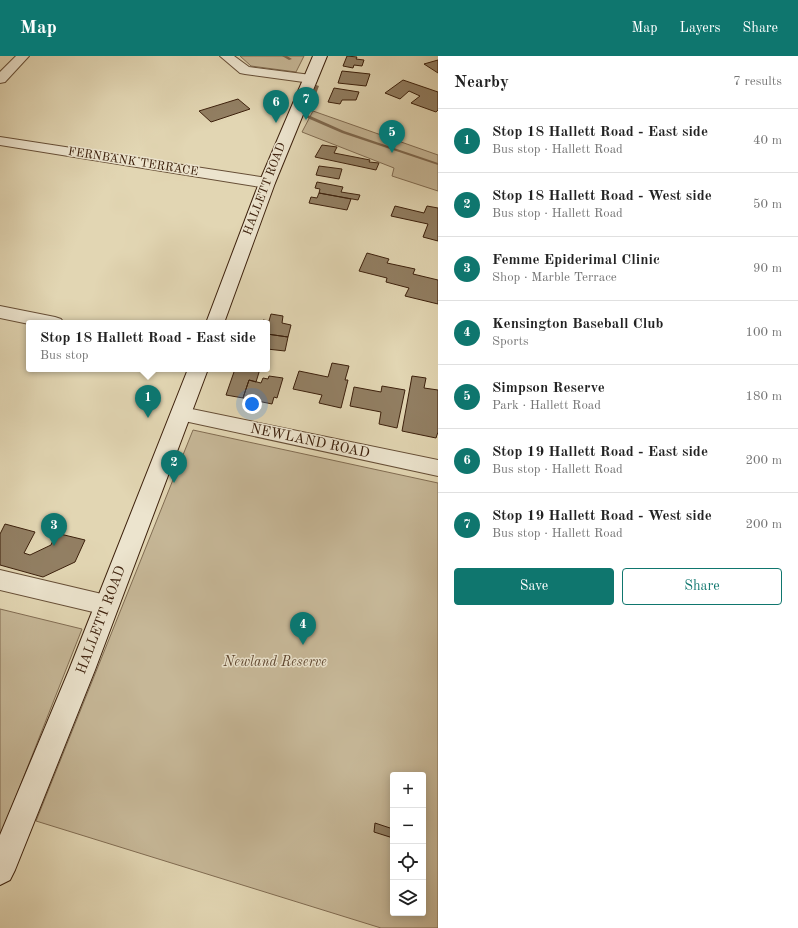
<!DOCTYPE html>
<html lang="en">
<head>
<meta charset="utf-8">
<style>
  :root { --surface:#fff; --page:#f2f2f2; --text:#222; --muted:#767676; --line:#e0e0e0; --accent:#0f766e }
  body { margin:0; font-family:"Old Standard TT",serif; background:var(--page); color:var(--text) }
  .controls { position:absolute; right:12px; bottom:12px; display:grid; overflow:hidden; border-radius:4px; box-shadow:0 2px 10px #0003 }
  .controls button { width:36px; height:36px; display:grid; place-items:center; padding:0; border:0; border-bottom:1px solid var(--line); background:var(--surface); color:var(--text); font:20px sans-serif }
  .you { position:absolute; left:252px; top:348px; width:14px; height:14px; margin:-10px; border:3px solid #fff; border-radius:50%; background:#1a73e8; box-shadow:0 0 0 6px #1a73e833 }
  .badge { display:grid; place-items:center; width:26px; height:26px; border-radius:50%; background:var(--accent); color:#fff; font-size:13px; font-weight:700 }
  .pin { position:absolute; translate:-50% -33px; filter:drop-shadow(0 1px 2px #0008) }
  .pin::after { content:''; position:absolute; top:21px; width:14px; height:12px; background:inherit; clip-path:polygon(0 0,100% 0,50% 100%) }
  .popup { position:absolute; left:26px; top:264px; width:244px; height:52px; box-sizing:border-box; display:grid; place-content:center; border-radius:4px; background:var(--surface); filter:drop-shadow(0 1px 3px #0005); font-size:13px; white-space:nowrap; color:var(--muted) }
  .popup b { font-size:15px; color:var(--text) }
  .popup::after { content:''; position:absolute; left:50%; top:100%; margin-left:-8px; border:8px solid transparent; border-top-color:var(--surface) }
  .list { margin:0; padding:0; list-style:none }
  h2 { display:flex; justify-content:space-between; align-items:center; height:52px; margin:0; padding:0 16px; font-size:17px }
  h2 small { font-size:13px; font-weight:400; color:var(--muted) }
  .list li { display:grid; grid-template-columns:26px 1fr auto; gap:12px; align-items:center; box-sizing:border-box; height:64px; padding:0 16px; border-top:1px solid var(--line) }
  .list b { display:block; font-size:15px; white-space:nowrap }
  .list p { margin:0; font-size:13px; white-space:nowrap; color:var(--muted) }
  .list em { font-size:13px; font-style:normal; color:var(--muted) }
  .actions { display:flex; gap:8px; padding:12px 16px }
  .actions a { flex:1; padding:9px 0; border:1px solid var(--accent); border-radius:4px; text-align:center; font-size:14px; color:var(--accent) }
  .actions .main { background:var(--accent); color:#fff }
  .icon { flex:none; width:22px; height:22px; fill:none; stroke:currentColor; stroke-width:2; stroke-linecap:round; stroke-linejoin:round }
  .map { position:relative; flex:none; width:438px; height:872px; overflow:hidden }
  header { display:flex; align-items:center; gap:24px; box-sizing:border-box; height:56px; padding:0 20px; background:var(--accent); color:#fff }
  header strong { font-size:19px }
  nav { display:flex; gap:22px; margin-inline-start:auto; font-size:14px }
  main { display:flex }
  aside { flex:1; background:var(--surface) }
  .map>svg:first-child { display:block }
  .green { fill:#c6b797; stroke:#816c52; fill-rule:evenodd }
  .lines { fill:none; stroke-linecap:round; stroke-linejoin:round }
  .stream { fill:#7e684e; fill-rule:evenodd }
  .building { fill:#927f63; stroke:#3c200c }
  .street-casing { stroke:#664e36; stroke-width:2 }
  .secondary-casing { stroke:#3c200c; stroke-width:2 }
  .street { fill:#ece4ce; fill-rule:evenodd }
  .secondary { fill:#ece4ce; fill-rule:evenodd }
  .labels { text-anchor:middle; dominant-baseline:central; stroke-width:3; stroke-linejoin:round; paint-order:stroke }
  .far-street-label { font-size:12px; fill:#3c200c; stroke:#ece4ce }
  .street-label { font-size:14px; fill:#3c200c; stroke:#ece4ce }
  .park-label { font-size:14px; font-style:italic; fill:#5e462f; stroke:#ece4ce }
</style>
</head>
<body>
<header>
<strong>Map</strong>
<nav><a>Map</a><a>Layers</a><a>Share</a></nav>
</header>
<main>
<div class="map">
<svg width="438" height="872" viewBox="0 0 438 872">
  <rect width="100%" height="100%" fill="#e2d6b3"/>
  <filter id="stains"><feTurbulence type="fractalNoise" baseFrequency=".005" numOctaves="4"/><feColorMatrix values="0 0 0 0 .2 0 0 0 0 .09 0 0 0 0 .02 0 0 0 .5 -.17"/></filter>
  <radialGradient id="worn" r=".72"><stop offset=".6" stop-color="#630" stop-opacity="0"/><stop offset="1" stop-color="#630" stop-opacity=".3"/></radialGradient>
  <path class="green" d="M240,0H304L296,16L251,10Z
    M313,55L438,99V135L392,120L394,112L302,76Z
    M193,374L438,427V872H381L36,765ZM393,719H423V857H393Z
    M0,553L82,573L0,781Z"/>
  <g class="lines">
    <path class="stream" d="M282,0H287L292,3L289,4Z
      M316,29L319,30L308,59L344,75L438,107V109L342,77L305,61L304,60Z"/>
  </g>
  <path class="building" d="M347,0L357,1L356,3L364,4L362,10L354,9L353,12L343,10Z
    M438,4V17L424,8Z
    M342,15L370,18L366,30L338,27Z
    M403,24L438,36V54L436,56L411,47L420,40L409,35L400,43L385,37Z
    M334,32L359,36L356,44H342L340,48L328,46Z
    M238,43L250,53L211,66L199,55Z
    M322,89L337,91L334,97L370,104L369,106L379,107L376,114L315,101Z
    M319,110L342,113L339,123L316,119Z
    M317,126L343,131L341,136L360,139L358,144L319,137L320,133L315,132Z
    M319,137L351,143L347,154L309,147L311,141L317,142Z
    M395,150L424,157L427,150L438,152V185L423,181L428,168L391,160Z
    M367,197L389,203L387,207L415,213L413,218L438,224V248L405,240L409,232L386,226L387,222L359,215Z
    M271,258L283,260L282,267L291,269L288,281L267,278V267H262L263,264L269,265Z
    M267,278L288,281L285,295L267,293Z
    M332,307L349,310L345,324H348L341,352L319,347L322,339L293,333L299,315L328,321Z
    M235,313H260L256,326L249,324L243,342L226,339Z
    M269,320L283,322L277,342L274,341L272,348L243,342L249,324L261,327L263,322L268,323Z
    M412,320L426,322L424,332L438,334V376L436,382L402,375Z
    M382,330L405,334L397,372L379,368L381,356L350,350L354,331L381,336Z
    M5,468L35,476L24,497L30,499L51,489L56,477L85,484L75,506L43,521L0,509V478Z
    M375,767L393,773V782L374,776Z"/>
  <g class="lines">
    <g class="street-casing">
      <path id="street" d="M16,0H29L5,26L0,27V16Z
        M220,0H234L249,11L311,19L316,20L317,23L316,26L311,27L245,18L240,17Z
        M0,81L267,122L272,124L275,127L272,130L267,132L0,89Z
        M0,250L55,261L61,263L64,267L29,268L0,262Z
        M182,351L438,404V420L175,363L172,358L175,353Z
        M0,514L106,539L114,542L118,549L114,556L106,559L0,534Z"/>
    </g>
    <g class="secondary-casing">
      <path id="secondary" d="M313,0H327L275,127L224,267H206L259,127Z
        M188,313H208L95,614L15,814L10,824L0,829V779L69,614Z"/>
    </g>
    <use href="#street" class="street"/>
    <use href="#secondary" class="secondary"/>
  </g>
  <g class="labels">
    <g class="far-street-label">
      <text transform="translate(133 106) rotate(9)">FERNBANK TERRACE</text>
      <text transform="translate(265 133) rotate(-69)">HALLETT ROAD</text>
    </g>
    <g class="street-label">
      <text transform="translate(310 385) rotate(12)">NEWLAND ROAD</text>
      <text transform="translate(101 564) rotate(-69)">HALLETT ROAD</text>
    </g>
    <g class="park-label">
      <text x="275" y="606">Newland Reserve</text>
    </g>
  </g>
  <rect width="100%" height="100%" filter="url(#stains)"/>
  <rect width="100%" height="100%" fill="url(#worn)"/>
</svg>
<div class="controls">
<button>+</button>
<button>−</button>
<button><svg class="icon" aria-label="locate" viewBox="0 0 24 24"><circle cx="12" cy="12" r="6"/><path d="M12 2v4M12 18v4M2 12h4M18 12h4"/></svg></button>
<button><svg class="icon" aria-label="layers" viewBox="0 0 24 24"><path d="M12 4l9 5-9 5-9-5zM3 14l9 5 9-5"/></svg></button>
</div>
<div class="you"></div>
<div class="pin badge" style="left:148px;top:362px">1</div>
<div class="popup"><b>Stop 18 Hallett Road - East side</b>Bus stop</div>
<div class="pin badge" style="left:174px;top:427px">2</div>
<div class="pin badge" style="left:54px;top:490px">3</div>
<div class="pin badge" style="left:303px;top:589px">4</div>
<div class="pin badge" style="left:392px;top:97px">5</div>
<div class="pin badge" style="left:276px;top:67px">6</div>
<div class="pin badge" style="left:306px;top:64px">7</div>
</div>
<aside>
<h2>Nearby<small>7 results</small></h2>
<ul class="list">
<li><span class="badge">1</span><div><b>Stop 18 Hallett Road - East side</b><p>Bus stop · Hallett Road</p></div><em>40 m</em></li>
<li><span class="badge">2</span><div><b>Stop 18 Hallett Road - West side</b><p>Bus stop · Hallett Road</p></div><em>50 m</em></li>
<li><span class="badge">3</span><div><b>Femme Epiderimal Clinic</b><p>Shop · Marble Terrace</p></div><em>90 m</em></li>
<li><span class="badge">4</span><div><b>Kensington Baseball Club</b><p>Sports</p></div><em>100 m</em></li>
<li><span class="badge">5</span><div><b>Simpson Reserve</b><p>Park · Hallett Road</p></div><em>180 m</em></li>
<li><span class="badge">6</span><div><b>Stop 19 Hallett Road - East side</b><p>Bus stop · Hallett Road</p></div><em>200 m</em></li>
<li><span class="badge">7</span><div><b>Stop 19 Hallett Road - West side</b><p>Bus stop · Hallett Road</p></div><em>200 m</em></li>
</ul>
<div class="actions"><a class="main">Save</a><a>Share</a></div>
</aside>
</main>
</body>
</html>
